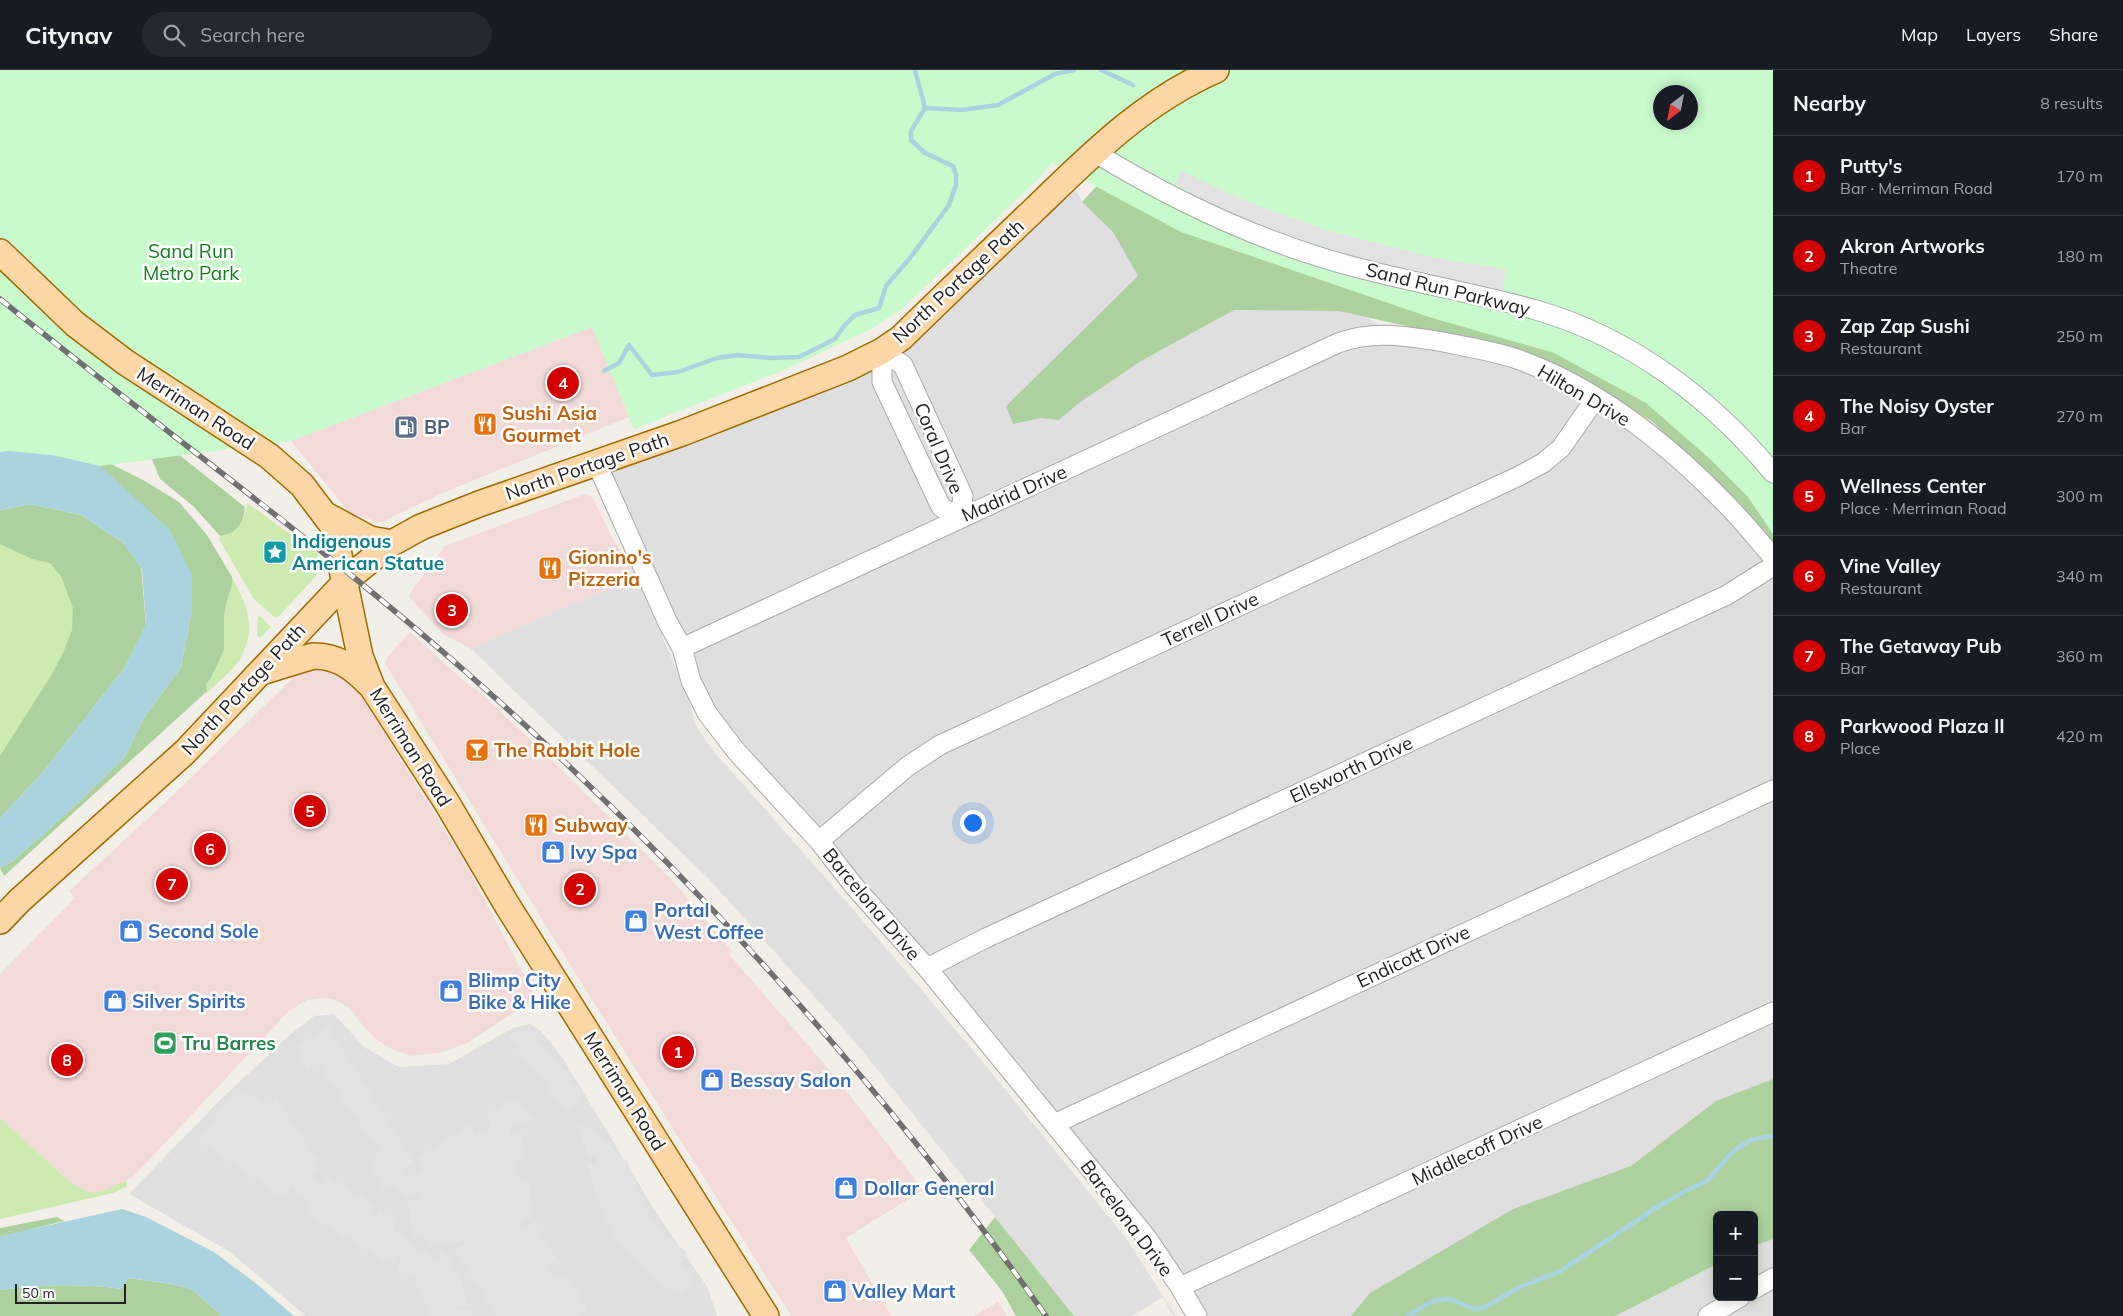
<!DOCTYPE html>
<html lang="en">
<head>
<meta charset="utf-8">
<style>
  :root { --surface:#171b24; --page:#242831; --text:#f1f3f6; --muted:#9ea1a6; --line:#363941; --accent:#d40000 }
  body { margin:0; font-family:Mulish,sans-serif; background:var(--page); color:var(--text) }
  .controls { position:absolute; right:15px; bottom:15px; display:grid; overflow:hidden; border-radius:8px; box-shadow:0 2px 12px #0003 }
  .controls button { width:45px; height:45px; display:grid; place-items:center; padding:0; border:0; border-bottom:1px solid var(--line); background:var(--surface); color:var(--text); font:25px sans-serif }
  .compass { position:absolute; left:1653px; top:15px; width:45px; height:45px; border-radius:50%; background:var(--surface); box-shadow:0 2px 12px #0003; rotate:212deg }
  .scale { position:absolute; left:15px; bottom:12px; width:111px; box-sizing:border-box; padding-left:5px; border:2px solid #222; border-top:0; font-size:14px; line-height:18px; white-space:nowrap; color:#222; -webkit-text-stroke:4px #fff; paint-order:stroke }
  .you { position:absolute; left:972px; top:752px; width:18px; height:18px; margin:-12px; border:4px solid #fff; border-radius:50%; background:#1a73e8; box-shadow:0 0 0 8px #1a73e833 }
  .badge { display:grid; place-items:center; width:32px; height:32px; border-radius:50%; background:var(--accent); color:#fff; font-size:16px; font-weight:700 }
  .pin { position:absolute; translate:-50% -50%; border:2px solid #fff; box-shadow:0 1px 5px #0006 }
  .list { margin:0; padding:0; list-style:none }
  h2 { display:flex; justify-content:space-between; align-items:center; height:65px; margin:0; padding:0 20px; font-size:21px }
  h2 small { font-size:16px; font-weight:400; color:var(--muted) }
  .list li { display:grid; grid-template-columns:32px 1fr auto; gap:15px; align-items:center; box-sizing:border-box; height:80px; padding:0 20px; border-top:1px solid var(--line) }
  .list b { display:block; font-size:19px; white-space:nowrap }
  .list p { margin:0; font-size:16px; white-space:nowrap; color:var(--muted) }
  .list em { font-size:16px; font-style:normal; color:var(--muted) }
  .icon { flex:none; width:28px; height:28px; fill:none; stroke:currentColor; stroke-width:2; stroke-linecap:round; stroke-linejoin:round }
  .map { position:relative; flex:none; width:1773px; height:1246px; overflow:hidden }
  header { display:flex; align-items:center; gap:30px; box-sizing:border-box; height:70px; padding:0 25px; background:var(--surface); border-bottom:1px solid var(--line) }
  header strong { font-size:24px }
  nav { display:flex; gap:28px; margin-inline-start:auto; font-size:18px }
  .search { width:350px; height:45px; background:var(--page); display:flex; align-items:center; gap:12px; box-sizing:border-box; padding:0 18px; border-radius:28px; color:var(--muted); font-size:19px }
  main { display:flex }
  aside { flex:1; background:var(--surface) }
  .map>svg:first-child { display:block }
  .residential { fill:#e0dfdf; fill-rule:evenodd }
  .commercial { fill:#f2dad9 }
  .grass { fill:#cdebb0 }
  .forest { fill:#add19e; fill-rule:evenodd }
  .park { fill:#c8facc; fill-rule:evenodd }
  .parking { fill:#e2e2e2 }
  .water { fill:#aad3df }
  .lines { fill:none; stroke-linecap:round; stroke-linejoin:round }
  .stream { stroke:#aad3df; stroke-width:4.5 }
  .minor-casing { stroke:#a9a9a9; stroke-width:21 }
  .major-casing { stroke:#a06b00; stroke-width:28 }
  .minor { stroke:#fff; stroke-width:19 }
  .major { stroke:#fcd6a4; stroke-width:25 }
  .rail-casing { stroke:#707070; stroke-width:5.5 }
  .rail { stroke:#fff; stroke-width:4; stroke-dasharray:11; stroke-linecap:butt }
  .labels { text-anchor:middle; dominant-baseline:central; stroke-width:5; stroke-linejoin:round; paint-order:stroke }
  .park-label { font-size:19px; fill:#0c8416; stroke:#fff }
  .street-label { font-size:19px; fill:#222; stroke:#fff }
  .food-label { font-size:19px; font-weight:bold; fill:#c56008; stroke:#fff; text-anchor:start }
  .service-label { font-size:19px; font-weight:bold; fill:#4e5e75; stroke:#fff; text-anchor:start }
  .culture-label { font-size:19px; font-weight:bold; fill:#0d838f; stroke:#fff; text-anchor:start }
  .shop-label { font-size:19px; font-weight:bold; fill:#366cbe; stroke:#fff; text-anchor:start }
  .leisure-label { font-size:19px; font-weight:bold; fill:#27864d; stroke:#fff; text-anchor:start }
</style>
</head>
<body>
<header>
<strong>Citynav</strong>
<div class="search"><svg class="icon" aria-label="search" viewBox="0 0 24 24"><circle cx="10" cy="10" r="6"/><path d="M15 15l6 6"/></svg>Search here</div>
<nav><a>Map</a><a>Layers</a><a>Share</a></nav>
</header>
<main>
<div class="map">
<svg width="1773" height="1246" viewBox="0 0 1773 1246">
  <rect width="100%" height="100%" fill="#f2efe9"/>
  <path class="residential" d="M1067,107L1083,132L1342,234L1397,265L1495,283L1639,357L1773,487V1246H1197L1180,1217L707,643L597,394L848,298ZM1717,1145H1754V1227H1717Z
    M636,507L687,623L695,654L710,677L851,837L982,991L1126,1168L1176,1246H1173L1163,1227L1132,1246H1074L857,974L709,809L470,578Z
    M334,944L364,977L399,997L449,994L513,958L530,954L541,961L562,987L654,1139L708,1218L717,1246H306L230,1182L129,1124L221,1029L291,964L314,946Z"/>
  <path class="commercial" d="M592,257L629,347L438,425L380,453L349,442L291,371Z
    M585,424L591,426L595,432L611,465L636,507L470,578L443,564L408,526L445,476Z
    M410,562L471,617L475,618L546,684L671,809L732,881L729,884L839,1011L923,1120L846,1168L891,1246H791L559,877L385,593L388,586Z
    M306,595L347,604L463,789L536,928L467,973L440,983L411,986L393,980L376,969L363,956L350,938L336,930L323,928L307,930L289,941L134,1106L121,1114L94,1124L70,1112L0,1048V904L75,828L69,821L169,729Z
    M998,1232L1007,1246H974Z"/>
  <path class="grass" d="M247,433L318,484V500L316,506L279,546L275,548L253,528L219,469L220,466L227,465L244,448Z
    M99,468L102,598L0,700V471Z
    M232,507C247,535 257,557 241,587C235,599 216,614 206,624V615L211,608L224,580V546L227,531L232,515Z
    M260,546L271,557L260,568L257,566L258,547Z
    M0,1048L70,1112L94,1124L127,1111V1116L113,1123L0,1149Z"/>
  <path class="forest" d="M1773,0V477L1761,460L1653,352L1570,301L1464,269L1339,241L1234,240L1141,291L1079,333L1059,350L1041,348L1013,354L1006,336L1138,206L1113,162L1082,132L1155,53ZM1660,22H1690V52H1660Z
    M0,243L245,437C244,453 236,464 220,466L194,437L160,409L152,389L111,394L145,411L179,432L207,465L232,507V515L227,531L224,546V580L211,608L206,615L207,621L204,624L4,806L0,798L13,791L78,733L125,687L144,648L181,597L192,539V505L52,385Z
    M30,434L81,445L122,472L141,497L146,555L125,597L43,702L0,748V686L52,604L63,583L72,560L73,538L61,506L50,493L32,489L0,474V440Z
    M1773,1009V1169L1754,1176V1145H1717V1194L1615,1246H1351L1370,1223L1513,1139L1631,1096L1716,1031Z
    M57,1147L64,1151L0,1167V1158Z
    M995,1147L1074,1246H1016L1002,1221L969,1180Z
    M128,1208L172,1214L193,1220L222,1246H0V1220C41,1215 79,1213 121,1219Z"/>
  <path class="park" d="M0,0H1773V464L1748,427L1709,388L1646,333L1554,283L1429,247L1181,162L1052,93L1039,108L903,238L871,259L784,300L634,359L592,257L291,371L100,396L0,412ZM1660,22H1690V52H1660Z"/>
  <path class="parking" d="M1182,101L1248,132L1329,161L1435,188L1505,199L1503,223L1366,191L1264,157L1209,133L1175,114Z
    M328,956L413,1091L404,1098L409,1107L422,1099L416,1089L470,1055L476,1064L491,1055L486,1045L517,1026L533,1050L521,1056L511,1058L509,1062L511,1064L522,1062L525,1089L514,1092L516,1106L518,1109L528,1107L533,1148L523,1151L521,1155L526,1157L533,1152L556,1188L548,1194V1198L555,1208L558,1209L566,1204L588,1239L580,1246H496L455,1180L465,1172L429,1178L426,1167L413,1168L408,1132L420,1130L419,1123L407,1129L394,1115L383,1119L368,1095L380,1082L317,993L308,999L295,978Z
    M529,957L582,1024L576,1031V1036L568,1044L508,967L518,960L523,962Z
    M241,1024L249,1025L265,1035L276,1028L322,1098L313,1106V1108L318,1113L326,1104L376,1136L371,1146L372,1147L380,1138L396,1153L392,1160L435,1189L442,1181L448,1187L461,1208L468,1236L458,1237L457,1241L471,1240L472,1246H429L426,1232L415,1211L397,1198L401,1187L393,1196L305,1143L311,1133L295,1124L296,1121L293,1116L285,1129L198,1071L226,1033L233,1026Z
    M576,1052L610,1072L617,1087L627,1090L645,1137L659,1158L687,1183L682,1195L695,1206L682,1226L659,1213L647,1202L615,1166L600,1137L588,1095L597,1093L596,1086H587L585,1074L583,1073L581,1061Z"/>
  <path class="water" d="M8,381L52,385L100,396L170,460L192,505V539L181,597L144,648L125,687L78,733L13,791L0,798V748L43,702L125,597L146,554L142,499L122,472L81,445L30,434L0,440V382Z
    M122,1139L146,1147L214,1182L253,1211L294,1246H222L193,1220L172,1214L129,1208L121,1219C80,1213 41,1215 0,1220V1166Z"/>
  <g class="lines">
    <path class="stream" d="M1101,0L1133,15
      M925,38L962,40L998,35L1055,4L1074,0
      M604,301L619,293L629,275L652,305L678,302L717,288L738,285L770,288L799,287L835,269L844,256L855,245L879,238L886,216L910,188L949,135L956,115V105L953,96L925,83L911,70V61L925,38L915,0
      M1407,1246L1433,1231L1449,1229L1474,1239L1486,1237L1520,1217L1559,1202L1659,1136L1691,1118L1706,1112L1732,1082L1751,1070L1773,1066"/>
    <g class="minor-casing">
      <path id="minor" d="M1094,82C1166,126 1242,163 1323,188C1393,210 1466,220 1536,240C1630,267 1711,328 1773,403
        M882,281L903,295L963,426L960,448
        M882,281V312L941,437L960,448
        M597,394L668,553L682,578L691,611L707,643L736,681L819,771L854,816L927,898L1054,1054L1147,1168L1180,1217L1197,1246
        M682,578L1338,273C1373,260 1408,266 1443,272C1468,277 1493,281 1517,289C1596,317 1667,373 1725,433C1742,450 1757,469 1773,487
        M819,771L908,696L940,675L1519,406L1543,393L1561,378L1596,328
        M927,898L986,868L1727,525L1773,496
        M1054,1054L1773,720
        M1180,1217L1773,942
        M1754,1219L1773,1208
        M1708,1246L1740,1227"/>
    </g>
    <g class="major-casing">
      <path id="major" d="M0,182L75,254L125,292L269,386L302,415L333,456L360,586L372,617L447,733L507,835L766,1246
        M324,444L370,469L392,473
        M261,602L313,586C338,586 352,597 369,614
        M0,851L19,831L185,682L352,505L392,473L421,457L479,434L682,363L848,298L882,281L901,268C946,224 991,181 1036,138C1092,84 1143,32 1216,0"/>
    </g>
    <use href="#minor" class="minor"/>
    <use href="#major" class="major"/>
    <g class="rail-casing">
      <path id="rail" d="M0,229C154,354 316,470 466,602C681,791 880,1011 1046,1246"/>
    </g>
    <use href="#rail" class="rail"/>
  </g>
  <defs>
    <g id="restaurant-square" transform="scale(1.25)"><rect x="-9" y="-9" width="18" height="18" rx="4" fill="#e8710a" stroke="#fff"/><path d="M-5-6h1v4h1v-4h1v4h1v-4h1v5L-1.5 .5V6h-2V.5L-5-1ZM5-6V6H3V1.5H1.5Q1.5-4 5-6Z" fill="#fff"/></g>
    <g id="fuel-square" transform="scale(1.25)"><rect x="-9" y="-9" width="18" height="18" rx="4" fill="#5c6f8a" stroke="#fff"/><path d="M-5.5-6h7V0h2V4h1.3V-2.5L3-4.5l.8-.8L6-3V5H2.5V1h-1V6h-7ZM-4.2-4.7v3.2H.2V-4.7Z" fill="#fff"/></g>
    <g id="sight-square" transform="scale(1.25)"><rect x="-9" y="-9" width="18" height="18" rx="4" fill="#0f9aa8" stroke="#fff"/><path d="M0-6L1.8-2.2L6-1.7L2.9 1.2L3.7 5.4L0 3.3L-3.7 5.4L-2.9 1.2L-6-1.7L-1.8-2.2Z" fill="#fff"/></g>
    <g id="bar-square" transform="scale(1.25)"><rect x="-9" y="-9" width="18" height="18" rx="4" fill="#e8710a" stroke="#fff"/><path d="M-6-5H6L.8 .8V4.5H3.5V6h-7V4.5H-.8V.8Z" fill="#fff"/></g>
    <g id="shop-square" transform="scale(1.25)"><rect x="-9" y="-9" width="18" height="18" rx="4" fill="#3f7fe0" stroke="#fff"/><path d="M-5-2.5h2.3a2.7 3.5 0 0 1 5.4 0H5L5.5 6h-11ZM-1.5-2.5h3a1.5 2.3 0 0 0-3 0Z" fill="#fff"/></g>
    <g id="stadium-square" transform="scale(1.25)"><rect x="-9" y="-9" width="18" height="18" rx="4" fill="#2e9e5b" stroke="#fff"/><path d="M0-5a6.5 5 0 1 0 0 10a6.5 5 0 1 0 0-10ZM-3.5-1.8h7v3.6h-7Z" fill="#fff"/></g>
  </defs>
  <g fill-rule="evenodd">
    <use href="#restaurant-square" x="485" y="354"/>
    <use href="#fuel-square" x="406" y="357"/>
    <use href="#sight-square" x="275" y="482"/>
    <use href="#restaurant-square" x="550" y="498"/>
    <use href="#bar-square" x="477" y="680"/>
    <use href="#restaurant-square" x="536" y="755"/>
    <use href="#shop-square" x="553" y="782"/>
    <use href="#shop-square" x="636" y="851"/>
    <use href="#shop-square" x="131" y="861"/>
    <use href="#shop-square" x="451" y="921"/>
    <use href="#shop-square" x="115" y="931"/>
    <use href="#stadium-square" x="165" y="973"/>
    <use href="#shop-square" x="712" y="1010"/>
    <use href="#shop-square" x="846" y="1118"/>
    <use href="#shop-square" x="835" y="1221"/>
  </g>
  <g class="labels">
    <g class="park-label">
      <text x="191" y="181">Sand Run<tspan x="191" dy="22">Metro Park</tspan></text>
    </g>
    <g class="street-label">
      <text transform="translate(958 211) rotate(-43)">North Portage Path</text>
      <text transform="translate(1448 219) rotate(14)">Sand Run Parkway</text>
      <text transform="translate(1584 325) rotate(30)">Hilton Drive</text>
      <text transform="translate(196 338) rotate(33)">Merriman Road</text>
      <text transform="translate(939 378) rotate(67)">Coral Drive</text>
      <text transform="translate(587 396) rotate(-19)">North Portage Path</text>
      <text transform="translate(1014 423) rotate(-24)">Madrid Drive</text>
      <text transform="translate(1210 549) rotate(-25)">Terrell Drive</text>
      <text transform="translate(243 619) rotate(-47)">North Portage Path</text>
      <text transform="translate(411 677) rotate(58)">Merriman Road</text>
      <text transform="translate(1351 699) rotate(-25)">Ellsworth Drive</text>
      <text transform="translate(872 834) rotate(50)">Barcelona Drive</text>
      <text transform="translate(1413 886) rotate(-25)">Endicott Drive</text>
      <text transform="translate(625 1021) rotate(58)">Merriman Road</text>
      <text transform="translate(1477 1080) rotate(-25)">Middlecoff Drive</text>
      <text transform="translate(1127 1148) rotate(53)">Barcelona Drive</text>
    </g>
    <g class="food-label">
      <text x="502" y="343">Sushi Asia<tspan x="502" dy="22">Gourmet</tspan></text>
      <text x="568" y="487">Gionino's<tspan x="568" dy="22">Pizzeria</tspan></text>
      <text x="494" y="680">The Rabbit Hole</text>
      <text x="554" y="755">Subway</text>
    </g>
    <g class="service-label">
      <text x="424" y="357">BP</text>
    </g>
    <g class="culture-label">
      <text x="292" y="471">Indigenous<tspan x="292" dy="22">American Statue</tspan></text>
    </g>
    <g class="shop-label">
      <text x="570" y="782">Ivy Spa</text>
      <text x="654" y="840">Portal<tspan x="654" dy="22">West Coffee</tspan></text>
      <text x="148" y="861">Second Sole</text>
      <text x="468" y="910">Blimp City<tspan x="468" dy="22">Bike &amp; Hike</tspan></text>
      <text x="132" y="931">Silver Spirits</text>
      <text x="730" y="1010">Bessay Salon</text>
      <text x="864" y="1118">Dollar General</text>
      <text x="852" y="1221">Valley Mart</text>
    </g>
    <g class="leisure-label">
      <text x="182" y="973">Tru Barres</text>
    </g>
  </g>
</svg>
<div class="controls">
<button>+</button>
<button>−</button>
</div>
<svg class="compass" viewBox="-18 -18 36 36"><path d="M0-13l5 13h-10z" fill="#e53935"/><path d="M0 13l5-13h-10z" fill="#9ea1a6"/></svg>
<div class="scale">50 m</div>
<div class="you"></div>
<div class="pin badge" style="left:678px;top:982px">1</div>
<div class="pin badge" style="left:580px;top:819px">2</div>
<div class="pin badge" style="left:452px;top:540px">3</div>
<div class="pin badge" style="left:563px;top:313px">4</div>
<div class="pin badge" style="left:310px;top:741px">5</div>
<div class="pin badge" style="left:210px;top:779px">6</div>
<div class="pin badge" style="left:172px;top:814px">7</div>
<div class="pin badge" style="left:67px;top:990px">8</div>
</div>
<aside>
<h2>Nearby<small>8 results</small></h2>
<ul class="list">
<li><span class="badge">1</span><div><b>Putty's</b><p>Bar · Merriman Road</p></div><em>170 m</em></li>
<li><span class="badge">2</span><div><b>Akron Artworks</b><p>Theatre</p></div><em>180 m</em></li>
<li><span class="badge">3</span><div><b>Zap Zap Sushi</b><p>Restaurant</p></div><em>250 m</em></li>
<li><span class="badge">4</span><div><b>The Noisy Oyster</b><p>Bar</p></div><em>270 m</em></li>
<li><span class="badge">5</span><div><b>Wellness Center</b><p>Place · Merriman Road</p></div><em>300 m</em></li>
<li><span class="badge">6</span><div><b>Vine Valley</b><p>Restaurant</p></div><em>340 m</em></li>
<li><span class="badge">7</span><div><b>The Getaway Pub</b><p>Bar</p></div><em>360 m</em></li>
<li><span class="badge">8</span><div><b>Parkwood Plaza II</b><p>Place</p></div><em>420 m</em></li>
</ul>
</aside>
</main>
</body>
</html>
